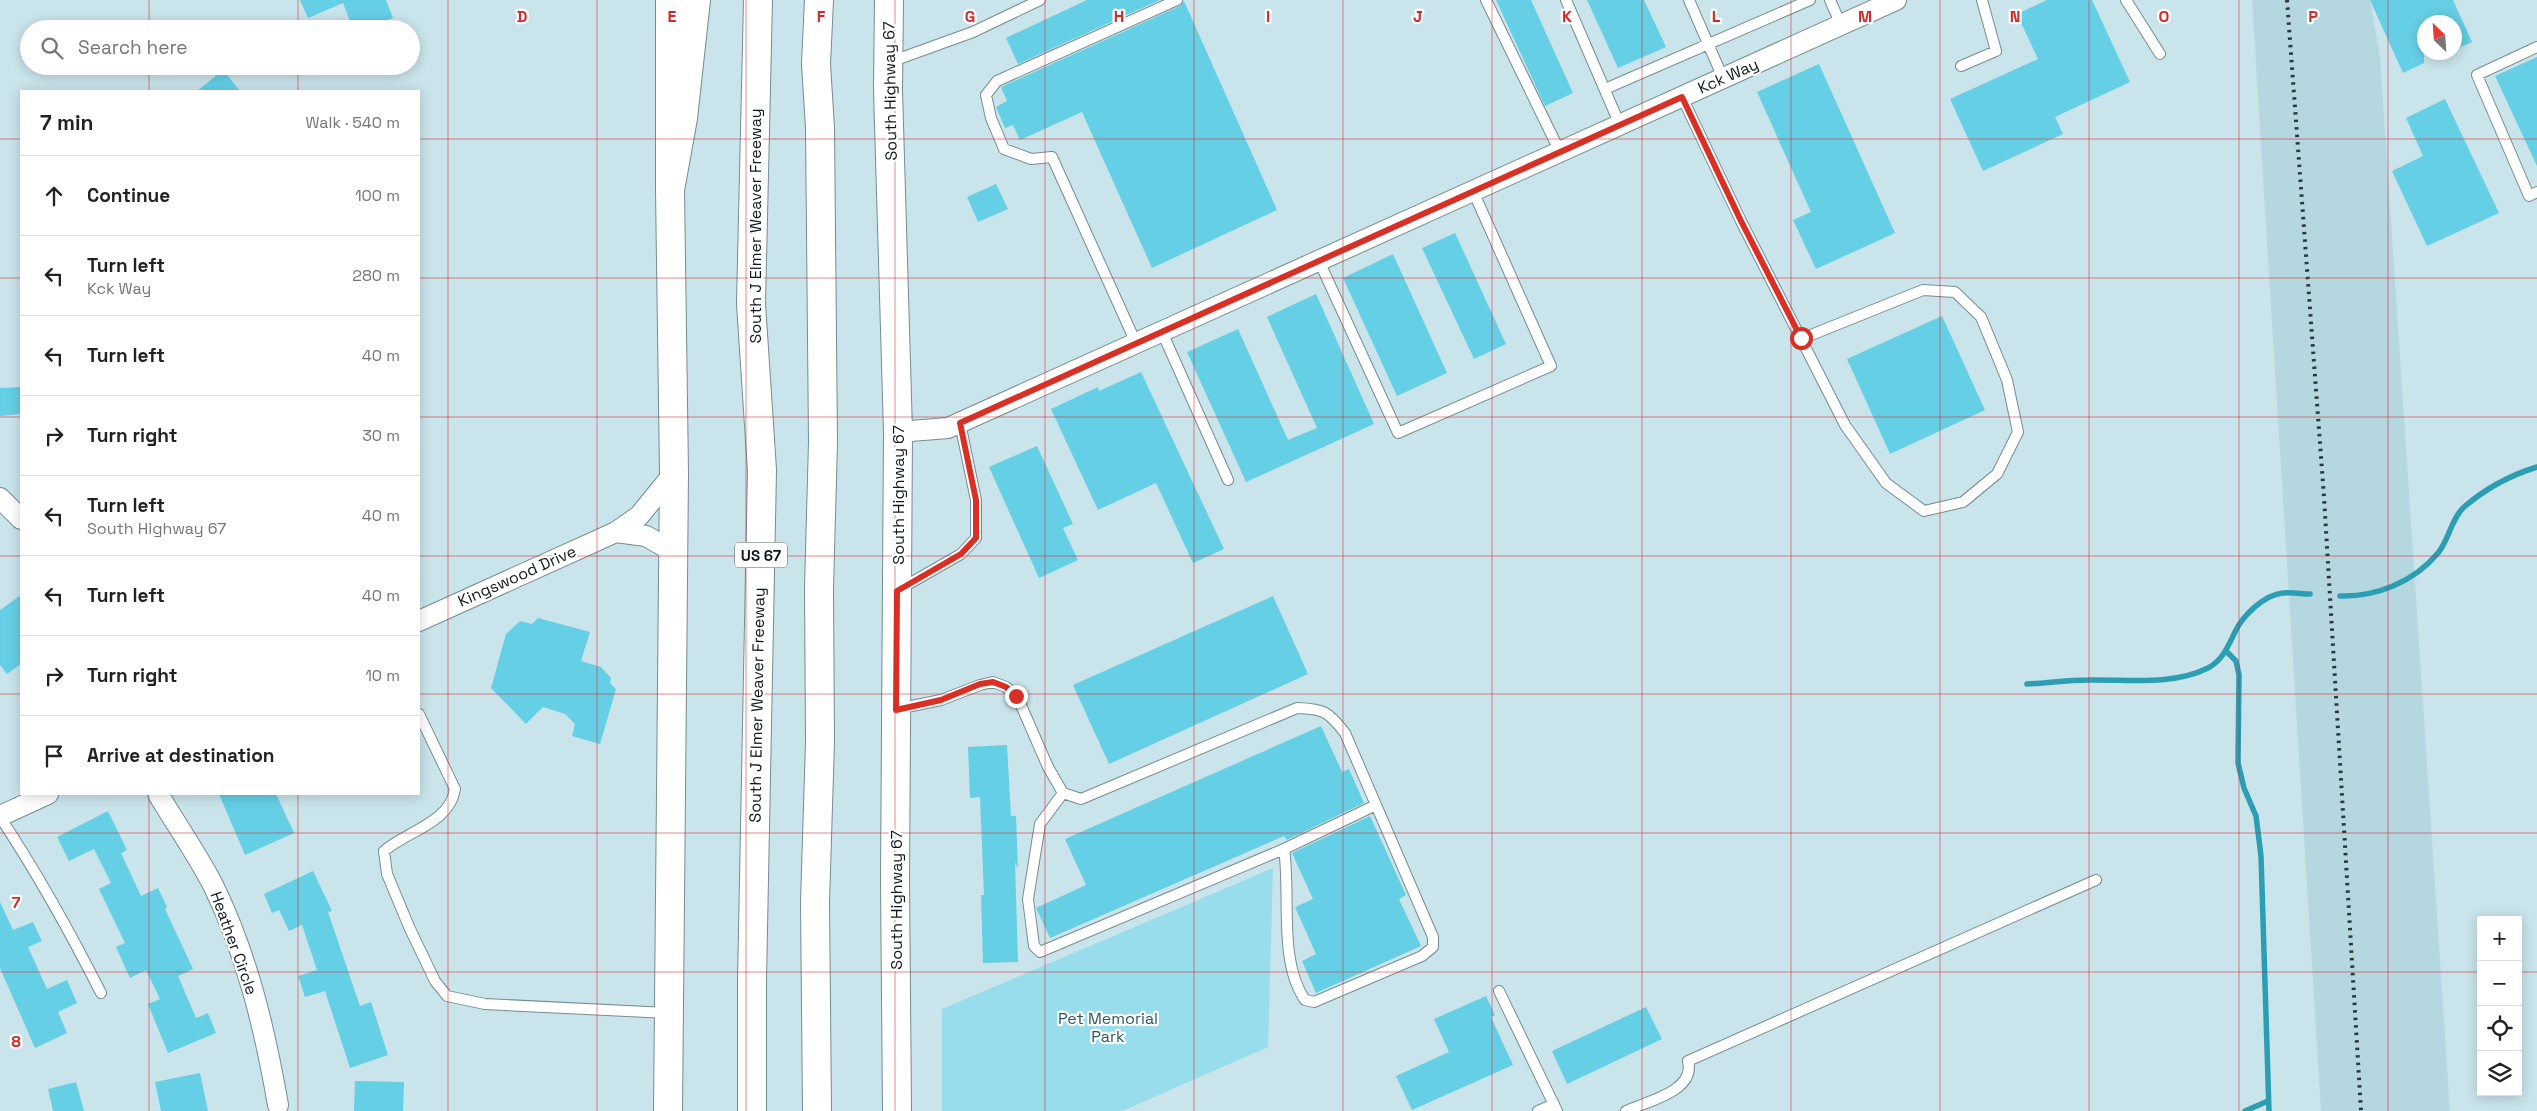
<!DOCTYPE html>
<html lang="en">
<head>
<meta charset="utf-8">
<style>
  :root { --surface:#fff; --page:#f2f2f2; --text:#222; --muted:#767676; --line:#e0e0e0 }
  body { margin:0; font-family:"Space Grotesk",sans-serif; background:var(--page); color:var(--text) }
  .controls { position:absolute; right:15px; bottom:15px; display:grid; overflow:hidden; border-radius:0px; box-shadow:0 2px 12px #0003 }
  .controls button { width:45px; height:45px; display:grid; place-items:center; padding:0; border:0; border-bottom:1px solid var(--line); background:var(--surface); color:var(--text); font:25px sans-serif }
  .compass { position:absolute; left:2417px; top:15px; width:45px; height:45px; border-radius:50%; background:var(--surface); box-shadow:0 2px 12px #0003; rotate:335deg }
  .stop { position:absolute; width:15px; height:15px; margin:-11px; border:4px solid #d93025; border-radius:50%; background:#fff }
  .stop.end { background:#d93025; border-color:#fff; box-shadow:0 1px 5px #0008 }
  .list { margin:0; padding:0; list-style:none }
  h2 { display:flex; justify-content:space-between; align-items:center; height:65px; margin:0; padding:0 20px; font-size:21px }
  h2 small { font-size:16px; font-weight:400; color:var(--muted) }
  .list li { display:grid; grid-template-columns:32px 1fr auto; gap:15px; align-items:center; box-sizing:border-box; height:80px; padding:0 20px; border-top:1px solid var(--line) }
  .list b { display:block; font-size:19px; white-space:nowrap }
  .list p { margin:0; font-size:16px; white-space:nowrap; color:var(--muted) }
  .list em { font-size:16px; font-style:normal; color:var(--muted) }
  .icon { flex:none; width:28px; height:28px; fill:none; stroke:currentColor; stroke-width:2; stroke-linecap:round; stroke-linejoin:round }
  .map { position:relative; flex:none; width:2537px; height:1111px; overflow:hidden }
  .search { position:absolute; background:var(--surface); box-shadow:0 2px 12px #0003; left:20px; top:20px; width:400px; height:55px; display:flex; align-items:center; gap:12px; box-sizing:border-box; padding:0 18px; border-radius:28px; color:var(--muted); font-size:19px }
  .panel { position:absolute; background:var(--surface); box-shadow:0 2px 12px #0003; left:20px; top:90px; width:400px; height:705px; border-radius:0px }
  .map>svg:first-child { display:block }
  .built { fill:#b5d8e0 }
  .green { fill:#97ddec }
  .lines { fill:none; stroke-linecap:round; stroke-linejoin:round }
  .stream { stroke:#2c9eb3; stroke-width:5.5 }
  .building { fill:#65cfe5 }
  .service-casing { stroke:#748d92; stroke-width:12 }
  .minor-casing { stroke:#748d92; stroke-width:22 }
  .secondary-casing { stroke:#748d92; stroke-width:30 }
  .motorway-casing { stroke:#748d92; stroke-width:30 }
  .service { stroke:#fff; stroke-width:10 }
  .minor { stroke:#fff; stroke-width:20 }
  .secondary { stroke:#fff; stroke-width:28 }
  .motorway { stroke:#fff; stroke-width:28 }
  .rail { stroke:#2c393c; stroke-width:4; stroke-dasharray:2.5 5; stroke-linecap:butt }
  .route { stroke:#d93025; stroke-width:6 }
  .grid { fill:none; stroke:#d62828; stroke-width:1; stroke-opacity:0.55 }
  .labels { text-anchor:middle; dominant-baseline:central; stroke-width:4.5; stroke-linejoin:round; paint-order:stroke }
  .shield { fill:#fff; stroke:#565d5f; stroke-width:1 }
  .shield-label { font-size:15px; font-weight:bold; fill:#0e181a }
  .street-label { font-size:16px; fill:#0e181a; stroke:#fff }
  .park-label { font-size:16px; fill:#2b5962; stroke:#fff }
  .grid-label { font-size:16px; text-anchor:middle; font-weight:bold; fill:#d62828; stroke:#fff; stroke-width:4.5; stroke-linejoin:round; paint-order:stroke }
</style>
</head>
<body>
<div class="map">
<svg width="2537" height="1111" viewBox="0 0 2537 1111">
  <rect width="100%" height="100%" fill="#cae4eb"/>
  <path class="built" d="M2252,0H2370L2380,56L2450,1111H2321Z"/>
  <path class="green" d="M1273,868L1268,1047L1122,1111H942V1009Z"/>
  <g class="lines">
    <path class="stream" d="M2340,596C2376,597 2414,582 2438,553C2449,540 2451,519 2464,507C2485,489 2511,475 2537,467
      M2227,652L2236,661L2239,675L2238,763L2244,788L2256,816L2261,856L2269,1111
      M2027,684C2047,683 2068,680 2088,680C2127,679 2172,686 2208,668C2223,660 2228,646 2235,632C2243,615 2264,595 2283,593C2292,592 2302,594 2310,594
      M2245,1111L2268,1101"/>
  </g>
  <path class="building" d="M300,0H386L393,18L365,29H353L343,3L308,18Z
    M1087,0H1160L1018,64L1006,38Z
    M1496,0H1531L1573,93L1545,106Z
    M1587,0H1644L1666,47L1618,68Z
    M2047,0H2092L2130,82L2055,117L2063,134L1983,171L1950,99L2038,59L2017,14Z
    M2370,0H2453L2472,42L2454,50V22H2424V63L2403,73Z
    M1184,1L1277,210L1152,268L1082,112L1020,140L1013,125L1005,128L996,107L1007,101L1001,87L1180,6Z
    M2537,57V166L2495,76Z
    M1819,64L1895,233L1816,269L1793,220L1811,212L1757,92Z
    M223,70L240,91H197Z
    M2445,99L2499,213L2427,246L2392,171L2423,156L2406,118Z
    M996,184L1008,209L978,222L967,197Z
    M1455,233L1506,344L1474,359L1422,248Z
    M1393,254L1447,373L1397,396L1343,278Z
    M1316,294L1374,424L1246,482L1187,352L1238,329L1288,440L1317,428L1267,317Z
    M1942,316L1985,410L1890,454L1847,359Z
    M1141,372L1224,549L1193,563L1156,483L1098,510L1051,409L1098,387L1099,391Z
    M21,387V414L0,416V388Z
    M1037,446L1073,524L1063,528L1078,560L1039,578L989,467Z
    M21,595V664L7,674L0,665V610Z
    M1273,596L1308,674L1109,764L1073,685Z
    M538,618L590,632L581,661L601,667L611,678L610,683L616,689L600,744L572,736L575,724L565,714L543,707L526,724L491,688L506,634L520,621L532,624Z
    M1321,726L1342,772L1349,769L1364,803L1287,840L1284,836L1050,938L1036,908L1086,885L1065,839Z
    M1007,745L1011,816H1016L1018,869L1015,862L1018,962L983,963L981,895H984L980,797L970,798L968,747Z
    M219,794H276L294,833L245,855Z
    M108,811L127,850L121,853L141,896L158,888L167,907L165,909L193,969L178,976L196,1018L208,1013L216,1033L168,1053L148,1004L160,999L146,970L130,978L116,947L125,943L99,889L111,883L94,849L69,861L57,837Z
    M1370,816L1406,895L1399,899L1421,946L1316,993L1302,961L1316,954L1295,907L1313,899L1292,853Z
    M313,871L332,911L328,912L360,1006L371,1002L388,1055L350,1068L325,991L305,997L298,976L317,970L302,925L289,931L279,910L272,913L264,894Z
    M0,902L13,930L33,922L42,941L28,947L47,989L67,980L77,1003L58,1012L67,1033L35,1048L0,968Z
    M1486,996L1495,1015L1491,1017L1513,1065L1412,1110L1396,1076L1449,1052L1434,1019Z
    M1646,1007L1662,1039L1567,1084L1552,1051Z
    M200,1073L208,1111H161L155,1082Z
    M355,1081L404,1082L403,1111H354Z
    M76,1082L84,1111H53L48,1089Z"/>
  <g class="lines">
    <g class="service-casing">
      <path id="service" d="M1486,0L1560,152
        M1566,0L1620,125
        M1689,0L1723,78
        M1830,0L1841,25
        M2126,0L2160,54
        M2537,47L2477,75L2529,196L2537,192
        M890,62L973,32L1040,0
        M1961,66L1996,51L1982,0
        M1605,89L1810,0
        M1682,97L1741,221L1845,425L1886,483L1924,511L1963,502L1997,474L2018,432L2007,380L1981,317L1955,292L1923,290L1801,339
        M1319,261L1398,433L1551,366L1473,191
        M1162,332L1228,480
        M1136,343L1052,157L1031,159L1004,149L991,118L986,95L997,81L1177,0
        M900,589L961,554L976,538V500L960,423
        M897,709L941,700L980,685L993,682L1006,687L1017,696L1048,767L1063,793L1081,799L1297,708C1324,709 1328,711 1345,733L1433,937V947L1422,956L1314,1002L1305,1000C1278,961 1291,895 1284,849L1040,952L1034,946L1028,899L1040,824L1063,793
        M419,714L455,789C450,823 407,831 384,851L387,874L410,929L435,981L447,996L485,1004L668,1013
        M0,817C38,874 70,932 101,993
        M1284,849L1376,805
        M1499,991L1557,1111
        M1538,1111L1554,1104
        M1626,1111C1648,1101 1696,1091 1688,1061L2096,880"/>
    </g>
    <g class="minor-casing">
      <path id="minor" d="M898,432L948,428L1896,0
        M0,498L21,519
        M616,532L646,536L672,551
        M419,621L616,532L639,516L674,473
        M158,794C176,824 197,854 213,885C247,954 265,1030 278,1105
        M0,816L48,794"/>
    </g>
    <g class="secondary-casing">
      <path id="secondary" d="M889,0L888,90L898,432L895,880L897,1111
        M668,1111L674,473L670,190V0"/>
    </g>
    <g class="motorway-casing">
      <path id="motorway" d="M670,190L683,118L696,0
        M752,1111V981L762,470L751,304L758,0
        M817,1111L815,902L820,742L819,588L823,442L820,128L816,64L819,0"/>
    </g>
    <use href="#service" class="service"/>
    <use href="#minor" class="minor"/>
    <use href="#secondary" class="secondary"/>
    <use href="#motorway" class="motorway"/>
    <path class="rail" d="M2287,0L2324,497L2361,1111"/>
  </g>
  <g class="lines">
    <path class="route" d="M1016,696L1006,687L993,682L980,684L941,700L896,710L897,591L961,554L976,538V500L960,423L1682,97L1741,221L1801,338"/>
  </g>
  <path class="grid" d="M149,0V29M298,0V29M448,0V1111M597,0V1111M746,0V1111M895,0V1111M1045,0V1111M1194,0V1111M1343,0V1111M1492,0V1111M1642,0V1111M1791,0V1111M1940,0V1111M2089,0V1111M2239,0V1111M2388,0V1111M149,66V91M298,66V91M0,139H21M419,139H2537M0,278H21M419,278H2537M0,417H21M419,417H2537M0,556H21M419,556H2537M0,694H21M419,694H2537M149,794V1111M298,794V1111M0,833H2537M0,972H2481M2518,972H2537"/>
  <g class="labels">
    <rect class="shield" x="735" y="542.5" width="52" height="25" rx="4"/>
    <g class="shield-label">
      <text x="761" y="555">US 67</text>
    </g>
    <g class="street-label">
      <text transform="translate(1728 76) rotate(-24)">Kck Way</text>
      <text transform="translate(890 91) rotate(-91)">South Highway 67</text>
      <text transform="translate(755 226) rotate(-90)">South J Elmer Weaver Freeway</text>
      <text transform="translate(898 495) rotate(-90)">South Highway 67</text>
      <text transform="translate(517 576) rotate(-24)">Kingswood Drive</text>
      <text transform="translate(757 705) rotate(-89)">South J Elmer Weaver Freeway</text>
      <text transform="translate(896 900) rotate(-90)">South Highway 67</text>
      <text transform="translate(234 943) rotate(70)">Heather Circle</text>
    </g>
    <g class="park-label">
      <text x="1108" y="1018">Pet Memorial<tspan x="1108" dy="18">Park</tspan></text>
    </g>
  </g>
  <g class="grid-label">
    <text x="522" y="22">D</text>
    <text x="672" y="22">E</text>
    <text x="821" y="22">F</text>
    <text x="970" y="22">G</text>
    <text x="1119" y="22">H</text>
    <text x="1268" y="22">I</text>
    <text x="1418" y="22">J</text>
    <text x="1567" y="22">K</text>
    <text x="1716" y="22">L</text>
    <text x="1865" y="22">M</text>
    <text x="2015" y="22">N</text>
    <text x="2164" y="22">O</text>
    <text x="2313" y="22">P</text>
    <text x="16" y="908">7</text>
    <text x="16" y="1047">8</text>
  </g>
</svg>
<div class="controls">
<button>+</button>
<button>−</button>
<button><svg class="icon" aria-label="locate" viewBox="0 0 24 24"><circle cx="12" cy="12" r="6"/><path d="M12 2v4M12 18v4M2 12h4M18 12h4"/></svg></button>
<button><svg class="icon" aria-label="layers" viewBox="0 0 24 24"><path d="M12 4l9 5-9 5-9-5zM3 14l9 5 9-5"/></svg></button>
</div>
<svg class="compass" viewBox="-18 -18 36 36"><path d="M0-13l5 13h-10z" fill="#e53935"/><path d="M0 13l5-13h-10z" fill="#767676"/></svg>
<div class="stop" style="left:1801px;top:338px"></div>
<div class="stop end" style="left:1016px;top:696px"></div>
<div class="search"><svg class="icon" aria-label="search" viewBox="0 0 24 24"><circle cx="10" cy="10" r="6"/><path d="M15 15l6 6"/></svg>Search here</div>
<section class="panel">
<h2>7 min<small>Walk · 540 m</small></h2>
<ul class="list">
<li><svg class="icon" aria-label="ahead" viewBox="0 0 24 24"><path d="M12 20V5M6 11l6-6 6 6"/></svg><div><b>Continue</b></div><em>100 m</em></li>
<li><svg class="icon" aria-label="left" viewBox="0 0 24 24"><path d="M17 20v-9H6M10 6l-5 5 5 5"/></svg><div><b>Turn left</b><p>Kck Way</p></div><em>280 m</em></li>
<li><svg class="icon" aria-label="left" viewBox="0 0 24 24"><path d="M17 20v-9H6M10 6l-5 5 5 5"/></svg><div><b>Turn left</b></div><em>40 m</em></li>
<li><svg class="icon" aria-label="right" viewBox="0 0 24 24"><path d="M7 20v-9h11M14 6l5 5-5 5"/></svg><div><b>Turn right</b></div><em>30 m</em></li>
<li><svg class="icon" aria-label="left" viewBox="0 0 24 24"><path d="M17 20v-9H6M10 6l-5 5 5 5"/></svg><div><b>Turn left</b><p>South Highway 67</p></div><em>40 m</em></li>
<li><svg class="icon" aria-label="left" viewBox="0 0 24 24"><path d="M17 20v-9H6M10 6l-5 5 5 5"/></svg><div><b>Turn left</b></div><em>40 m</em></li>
<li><svg class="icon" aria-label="right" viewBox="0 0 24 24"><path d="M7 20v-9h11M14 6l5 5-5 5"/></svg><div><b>Turn right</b></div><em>10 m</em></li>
<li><svg class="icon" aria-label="arrive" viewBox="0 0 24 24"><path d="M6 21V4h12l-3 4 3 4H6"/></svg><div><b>Arrive at destination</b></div></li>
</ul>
</section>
</div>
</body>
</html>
